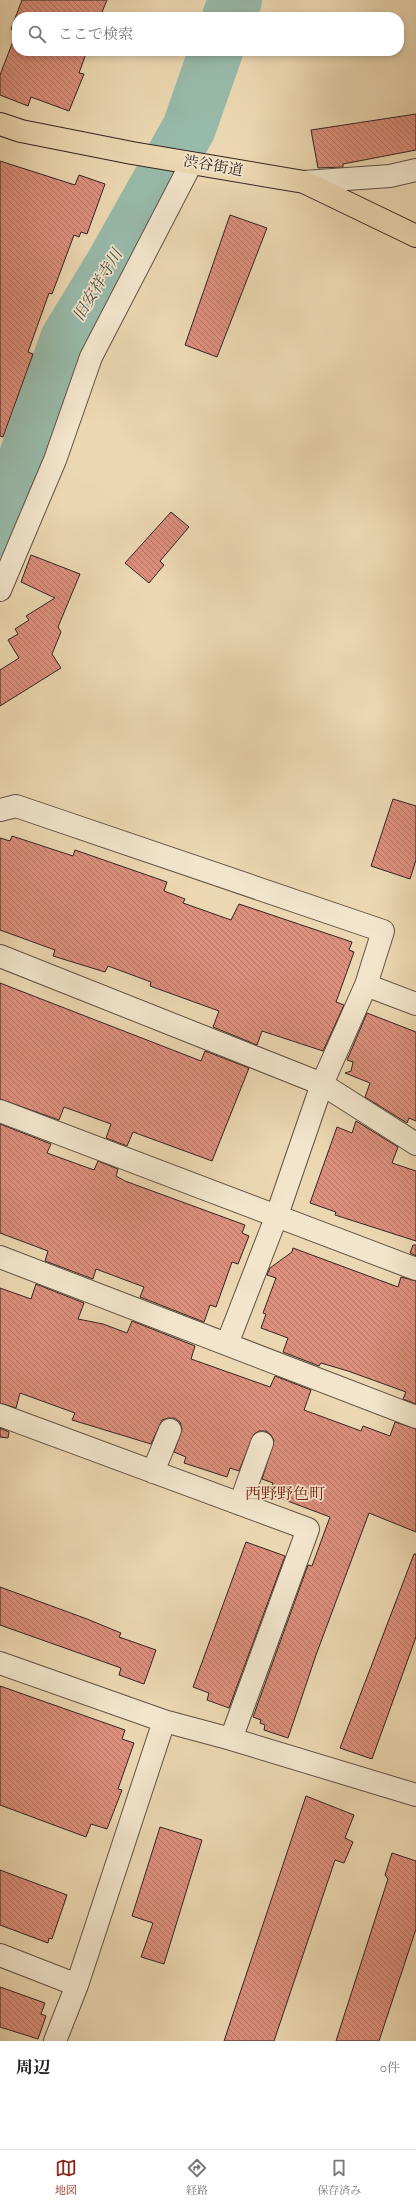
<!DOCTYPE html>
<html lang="ja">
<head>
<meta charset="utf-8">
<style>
  :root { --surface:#fff; --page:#f6f6f6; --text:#222; --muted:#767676; --line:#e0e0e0; --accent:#8f2418 }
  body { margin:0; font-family:"Sorts Mill Goudy","Noto Serif JP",serif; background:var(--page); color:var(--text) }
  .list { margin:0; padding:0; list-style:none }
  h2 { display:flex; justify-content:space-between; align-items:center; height:52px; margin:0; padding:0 16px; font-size:17px }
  h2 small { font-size:13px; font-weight:400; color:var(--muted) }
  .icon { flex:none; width:22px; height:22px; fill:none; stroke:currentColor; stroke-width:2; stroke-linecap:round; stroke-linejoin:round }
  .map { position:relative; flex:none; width:416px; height:2041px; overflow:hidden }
  .search { position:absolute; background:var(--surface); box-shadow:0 2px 6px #0003; left:12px; right:12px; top:12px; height:44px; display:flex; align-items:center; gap:10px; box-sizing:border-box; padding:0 14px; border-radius:16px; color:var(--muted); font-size:15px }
  .sheet { height:108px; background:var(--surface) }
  nav { display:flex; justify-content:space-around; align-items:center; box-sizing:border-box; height:56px; border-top:1px solid var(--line); background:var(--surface); font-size:11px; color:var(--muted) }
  nav a { display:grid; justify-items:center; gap:2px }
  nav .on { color:var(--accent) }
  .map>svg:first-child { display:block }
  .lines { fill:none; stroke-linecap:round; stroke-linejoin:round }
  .river { stroke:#98baaa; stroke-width:54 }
  .building { fill:url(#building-back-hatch); stroke:#33241f }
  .minor-casing { stroke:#615144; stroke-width:24 }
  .major-casing { stroke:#33241f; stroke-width:24 }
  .minor { stroke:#f2e5cc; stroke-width:22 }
  .major { stroke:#ebd7b1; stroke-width:22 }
  .labels { text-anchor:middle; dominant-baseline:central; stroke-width:3.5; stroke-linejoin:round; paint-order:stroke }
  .street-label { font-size:15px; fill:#33241f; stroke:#f2e5cc }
  .water-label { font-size:16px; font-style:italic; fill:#4c4a42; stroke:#f2e5cc }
  .neighbourhood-label { font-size:16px; fill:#7a1f14; stroke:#f2e5cc }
</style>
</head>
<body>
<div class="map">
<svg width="416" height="2041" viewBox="0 0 416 2041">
  <defs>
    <pattern id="building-back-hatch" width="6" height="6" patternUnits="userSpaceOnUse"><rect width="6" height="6" fill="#dc8f7c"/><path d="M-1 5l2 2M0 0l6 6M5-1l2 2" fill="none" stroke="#b37565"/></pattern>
  </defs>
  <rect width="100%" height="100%" fill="#ebd7b1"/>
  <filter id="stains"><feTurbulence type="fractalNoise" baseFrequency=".005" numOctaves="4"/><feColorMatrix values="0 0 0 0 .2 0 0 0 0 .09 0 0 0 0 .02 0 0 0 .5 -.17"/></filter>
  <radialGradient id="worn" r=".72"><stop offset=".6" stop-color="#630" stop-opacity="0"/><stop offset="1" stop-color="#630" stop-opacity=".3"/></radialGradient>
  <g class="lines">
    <path class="river" d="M229,17L235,0
      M0,530L67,339L112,265L189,128L216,51"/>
  </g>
  <path class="building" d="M22,0H107L100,17H17V51H87L79,73L84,74L69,111L31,97L28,106L0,95V75L17,31L11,29Z
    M416,114V150L343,164V167L318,168L311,130Z
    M0,161L75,185L79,175L105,184L87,234L81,232L79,237L74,235L52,294L49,293L28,352L33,354L3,437L0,436Z
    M230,215L267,228L217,357L185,345Z
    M171,512L189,527L160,561L164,565L149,583L125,563Z
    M31,555L80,574L58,627L61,632L52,654L61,668L0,706V670L19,658L8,640L18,634L15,629L29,620L26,616L55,598L21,582Z
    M393,799L416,806V860L410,879L371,866Z
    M12,836L73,856L75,850L167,882L164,891L185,899L183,903L231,920L239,904L352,942L349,950L354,952L336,1002L344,1005L323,1051L262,1031L257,1045L213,1027L219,1011L150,986L151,982L108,966L105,972L53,956L55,950L0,930V838L10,841Z
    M0,983L201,1061L205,1051L249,1068L212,1161L133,1132L127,1146L106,1138L111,1124L64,1107L59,1120L0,1099Z
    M367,1013L416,1032V1121L409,1118L407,1123L365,1097L370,1083L345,1073L351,1071L353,1062L347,1060Z
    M356,1121L398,1147L392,1163L416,1171V1241L335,1215L336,1212L310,1203L337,1127L352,1133Z
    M0,1124L51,1144L47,1153L94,1170L98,1161L118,1169L116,1176L125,1181L245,1225L242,1233L249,1236L238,1264L232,1262L216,1307L210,1305L204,1322L140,1297L144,1287L96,1269L93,1279L45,1261L48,1251L0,1233Z
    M413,1245H416V1256L410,1253Z
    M293,1248L398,1287L401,1277L416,1281V1404L403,1399L406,1392L348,1371L321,1363L319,1366L283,1352L288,1338L261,1328L266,1314L263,1313L276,1278L267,1275L270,1268L292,1252Z
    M36,1284L84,1303L78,1319L103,1324L127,1333L132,1321L195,1346L191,1359L270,1387L275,1376L311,1390L304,1410L361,1431L363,1426L390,1436L395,1422L416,1429V1532L369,1513L316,1655L288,1738L264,1730L265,1725L260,1723L261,1720L253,1717L308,1565L312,1566L330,1517L269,1494L273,1483L262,1479L274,1441L271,1435L266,1431H259L254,1434L239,1471L230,1468L227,1477L184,1463L186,1457L174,1452L182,1429L180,1422L174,1418H168L162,1420L151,1444L72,1420L75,1413L20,1393L16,1408L0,1403V1288L31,1299Z
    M0,1428L9,1432L8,1438L0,1437Z
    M246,1542L285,1556L229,1708L207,1700L209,1693L193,1687Z
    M414,1554H416V1637L372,1759L340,1748Z
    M0,1587L87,1619L121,1633L119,1637L156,1650L144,1684L119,1675L121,1668L0,1625Z
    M0,1686L125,1730L122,1739L134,1743L118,1789L122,1790L107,1829L91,1824L86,1837L0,1805Z
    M306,1796L354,1815L345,1838L353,1842L344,1863L335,1860L274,2041H224Z
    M160,1827L202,1840L164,1964L141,1957L153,1923L132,1916Z
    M392,1853L416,1861V1929L379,2041H336L388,1879L385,1875Z
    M0,1870L67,1895L52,1939L49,1938L48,1943L0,1925Z
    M0,1987L45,2003L41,2014L46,2016L38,2039L0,2027Z"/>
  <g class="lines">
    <g class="minor-casing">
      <path id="minor" d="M304,182L390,176L416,170
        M0,590L55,460L91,357L191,164
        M0,810L16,806L383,931L366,985L322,1084L277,1215L227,1344
        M0,956L322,1084L416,1144
        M366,985L416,1004
        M0,1111L416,1269
        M0,1257L416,1417
        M0,1415L308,1529L231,1739
        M153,1472L170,1430
        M240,1504L262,1443
        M0,1663L164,1721L231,1739L416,1795
        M0,1955L77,1985
        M55,2041L77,1985L164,1721"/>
    </g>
    <g class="major-casing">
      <path id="major" d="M0,124L21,131L132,153L304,182L416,236"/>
    </g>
    <use href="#minor" class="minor"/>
    <use href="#major" class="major"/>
  </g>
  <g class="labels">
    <g class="street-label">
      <text transform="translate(213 167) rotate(10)">渋谷街道</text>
    </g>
    <g class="water-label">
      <text transform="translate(99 286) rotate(-59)">旧安祥寺川</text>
    </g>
    <g class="neighbourhood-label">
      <text x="285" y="1495">西野野色町</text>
    </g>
  </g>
  <rect width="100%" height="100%" filter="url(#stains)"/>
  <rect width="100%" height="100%" fill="url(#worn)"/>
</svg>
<div class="search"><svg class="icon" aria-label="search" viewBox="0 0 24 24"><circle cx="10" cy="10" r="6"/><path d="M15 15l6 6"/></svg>ここで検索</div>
</div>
<section class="sheet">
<h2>周辺<small>0件</small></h2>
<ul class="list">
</ul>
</section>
<nav>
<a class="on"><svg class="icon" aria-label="map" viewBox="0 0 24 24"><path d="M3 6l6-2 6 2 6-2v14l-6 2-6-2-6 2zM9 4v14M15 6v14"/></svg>地図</a>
<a><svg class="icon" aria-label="directions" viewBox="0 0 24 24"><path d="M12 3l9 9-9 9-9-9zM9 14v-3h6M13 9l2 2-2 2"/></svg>経路</a>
<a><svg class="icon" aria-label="saved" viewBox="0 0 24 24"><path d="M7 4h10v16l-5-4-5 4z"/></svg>保存済み</a>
</nav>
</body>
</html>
